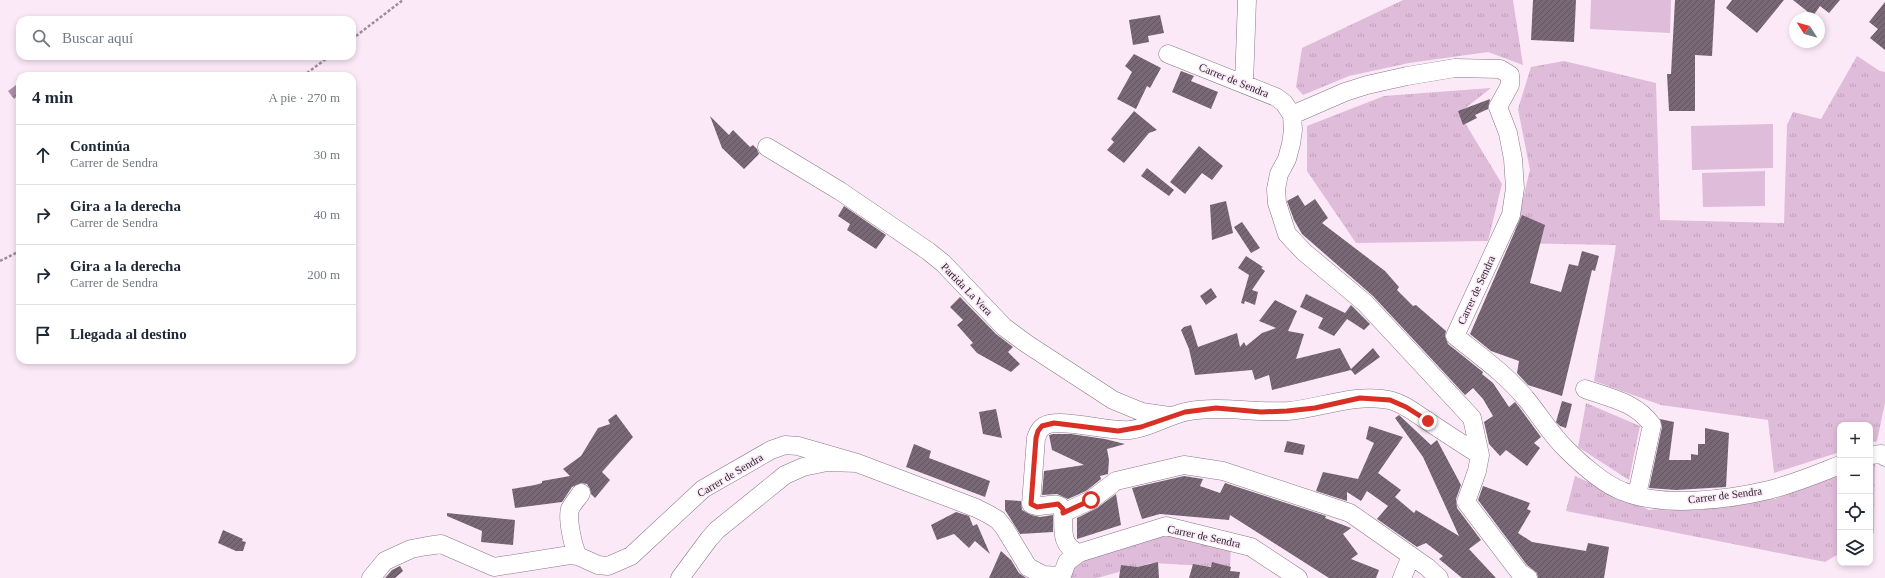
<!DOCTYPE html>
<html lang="es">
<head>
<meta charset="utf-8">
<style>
  :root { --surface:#fff; --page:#f2f2f3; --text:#1f2937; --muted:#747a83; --line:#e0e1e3 }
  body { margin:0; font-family:"Times New Roman",serif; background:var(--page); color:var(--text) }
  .controls { position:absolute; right:12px; bottom:12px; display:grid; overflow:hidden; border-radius:8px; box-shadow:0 2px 6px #0003 }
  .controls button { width:36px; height:36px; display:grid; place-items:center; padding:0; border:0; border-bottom:1px solid var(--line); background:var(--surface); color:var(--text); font:20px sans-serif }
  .compass { position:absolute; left:1789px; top:12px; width:36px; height:36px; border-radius:50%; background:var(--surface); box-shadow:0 2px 6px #0003; rotate:306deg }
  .stop { position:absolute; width:12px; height:12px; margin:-9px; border:3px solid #d93025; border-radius:50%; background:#fff }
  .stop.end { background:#d93025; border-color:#fff; box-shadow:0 1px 4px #0008 }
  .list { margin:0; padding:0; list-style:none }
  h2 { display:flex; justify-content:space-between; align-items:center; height:52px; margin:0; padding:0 16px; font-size:17px }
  h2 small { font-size:13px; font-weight:400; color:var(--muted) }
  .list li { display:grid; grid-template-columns:26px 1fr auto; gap:12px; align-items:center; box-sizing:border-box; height:60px; padding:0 16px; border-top:1px solid var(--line) }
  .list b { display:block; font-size:15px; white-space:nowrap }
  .list p { margin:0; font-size:13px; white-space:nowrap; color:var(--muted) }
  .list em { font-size:13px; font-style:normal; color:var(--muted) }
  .icon { flex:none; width:22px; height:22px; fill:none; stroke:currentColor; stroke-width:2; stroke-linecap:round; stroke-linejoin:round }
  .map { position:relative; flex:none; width:1885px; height:578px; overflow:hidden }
  .search { position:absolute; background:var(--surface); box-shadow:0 2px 6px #0003; left:16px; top:16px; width:340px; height:44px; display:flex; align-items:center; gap:10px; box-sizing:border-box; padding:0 14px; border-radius:12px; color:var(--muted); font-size:15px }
  .panel { position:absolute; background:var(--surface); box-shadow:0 2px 6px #0003; left:16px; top:72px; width:340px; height:292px; border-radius:12px }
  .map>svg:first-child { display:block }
  .grass { fill:url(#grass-tufts) }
  .park { fill:#dfbcda }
  .water { fill:url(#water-waves) }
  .building { fill:url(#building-hatch) }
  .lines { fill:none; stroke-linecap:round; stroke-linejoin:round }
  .minor-casing { stroke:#887886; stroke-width:19 }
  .path { stroke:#9b8e99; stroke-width:2.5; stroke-dasharray:3 2; stroke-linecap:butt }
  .minor { stroke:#fff; stroke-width:18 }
  .route { stroke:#d93025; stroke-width:5 }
  .labels { text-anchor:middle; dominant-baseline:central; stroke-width:3; stroke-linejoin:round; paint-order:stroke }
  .street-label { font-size:11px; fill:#251f24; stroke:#fbe9f8 }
</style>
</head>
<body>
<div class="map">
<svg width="1885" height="578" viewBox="0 0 1885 578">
  <defs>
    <pattern id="grass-tufts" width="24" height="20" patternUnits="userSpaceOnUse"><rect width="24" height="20" fill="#dfbcda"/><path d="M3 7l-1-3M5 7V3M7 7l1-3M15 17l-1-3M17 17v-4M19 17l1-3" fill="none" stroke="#bfa1bb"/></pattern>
    <pattern id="water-waves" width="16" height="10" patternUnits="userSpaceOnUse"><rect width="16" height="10" fill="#b18aac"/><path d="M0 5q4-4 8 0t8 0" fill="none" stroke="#90708c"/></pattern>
    <pattern id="building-hatch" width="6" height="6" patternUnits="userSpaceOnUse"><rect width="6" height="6" fill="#786876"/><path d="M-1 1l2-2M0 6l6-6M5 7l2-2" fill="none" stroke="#625561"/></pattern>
  </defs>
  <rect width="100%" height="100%" fill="#fbe9f8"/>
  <path class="grass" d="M1403,0H1513L1523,65L1488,52L1409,63L1349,76L1303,95L1296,87L1302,48Z
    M1857,56L1880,71L1885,72V403L1877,441L1870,443V425H1840V452L1774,473L1768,420L1661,405L1594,381L1616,245L1512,243L1530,170L1518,109L1531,67L1564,61L1656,83L1660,220L1784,223L1787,125L1793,112L1821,119Z
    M1491,88L1459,113L1502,184L1488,241L1356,243L1307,171V126L1384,96Z
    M1586,403L1640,426L1629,480L1578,447Z
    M1875,463L1874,533L1870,536V465Z
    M1840,474V553L1825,562L1566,511L1575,476L1649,510L1775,499Z
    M1166,526L1231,542L1230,567L1151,563L1097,578H1061L1067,562Z"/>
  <path class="park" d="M1591,0H1671L1670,33L1590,29Z
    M1773,124V168L1692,170L1691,126Z
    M1765,171V206L1703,207L1702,173Z"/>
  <path class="water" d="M19,83L20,94L14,99L8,91Z"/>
  <path class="building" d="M1533,0H1576L1574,42L1531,40Z
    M1675,0H1715L1712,56L1695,55V111H1669L1667,74H1671Z
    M1732,0H1784L1757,33L1726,8Z
    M1793,0H1840L1829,13L1820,6L1813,16Z
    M1885,2V50L1870,38L1878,29L1869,22Z
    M1160,15L1164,33L1148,36L1149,42L1133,45L1129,20Z
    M1134,54L1161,68L1150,88L1147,86L1136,109L1117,99L1132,72L1125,66Z
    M1181,71L1194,76L1191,81L1218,92L1211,109L1172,92Z
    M1490,99L1488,109L1475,115L1477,118L1463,125L1458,111Z
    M1134,111L1157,130L1149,133L1124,163L1107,150L1114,142L1111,139Z
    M710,116L729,135L733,130L750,147L753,145L757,149L759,154L744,169L722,148Z
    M1199,146L1223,166L1212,180L1202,173L1185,194L1170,182Z
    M1147,168L1174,190L1169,196L1141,176Z
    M1298,195L1305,206L1315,199L1328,218L1322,223L1385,271L1399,287L1397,290L1413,306L1416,305L1446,331L1445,336L1448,344L1483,372L1482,374L1493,383L1509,407L1515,402L1519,407L1541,437L1534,443L1540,448L1527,466L1506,450L1500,456L1489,444L1484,422L1493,416L1483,399L1473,388L1465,395L1373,296L1302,234L1294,220L1287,201Z
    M1226,201L1233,233L1212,240L1210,205Z
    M844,206L886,235L876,249L847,230L850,224L838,216Z
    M1522,215L1545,225L1530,283L1561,292L1569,264L1578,266L1582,251L1599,256L1595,271L1592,270L1562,396L1528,385L1517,373L1519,361L1491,351L1470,334Z
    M1242,222L1260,248L1251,253L1234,227Z
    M1246,256L1263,267L1261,268L1265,271L1252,290L1258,292L1255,305L1245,301L1244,304L1241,303L1249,275L1238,268Z
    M1211,288L1217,297L1206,305L1200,296Z
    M1306,294L1345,313L1351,305L1370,324L1364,330L1347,319L1334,336L1318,328L1323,318L1300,307Z
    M960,297L996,334L1013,347L1008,352L1020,364L1011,372L977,353L970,345L973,343L957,325L963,320L950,307Z
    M1275,300L1297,311L1288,331L1304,334L1296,359L1340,348L1351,369L1373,348L1380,357L1355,375L1351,370L1272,390L1269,375L1255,380L1252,370L1195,375L1189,349L1181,330L1184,327L1191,325L1198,347L1237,333L1240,347L1244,342L1246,346L1262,333L1276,328L1259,321Z
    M1562,401L1572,404L1566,428L1560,426L1556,422Z
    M996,409L1002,438L983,434L979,412Z
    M616,414L633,437L602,472L610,480L595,498L591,494L590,489L587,484L581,483L572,487L562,502L515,508L512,489L535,485L542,483V481L570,476L563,469L581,456L598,428L610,424L608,420Z
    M1399,415L1431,445L1437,440L1461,485L1456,499L1457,508L1481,540L1469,549L1496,578H1462L1439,559L1443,556L1426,543L1417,547L1377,519L1388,506L1367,491L1361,501L1347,492V501L1316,491L1323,472L1358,479L1374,443L1366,439L1369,426L1403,437L1378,473L1401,490L1395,497L1414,513L1416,510L1459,536L1423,457L1395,418Z
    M1660,419L1674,422L1669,460H1691V454L1698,455V444H1705V428L1729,433L1726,487L1676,490L1649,488L1662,427Z
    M1053,434H1071L1105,439L1125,444L1107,449L1109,460L1108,474L1100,476L1101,479L1086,491L1068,499L1057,494L1042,495L1044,471L1084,465L1052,450L1049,435Z
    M1287,441L1305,445L1303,455L1284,452Z
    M914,444L931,451L929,458L990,481L985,497L906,467Z
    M1184,476L1203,479L1200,486L1220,493L1225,483L1326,516L1325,518L1351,528L1343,534L1358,554L1351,559L1379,570L1376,578H1329L1230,515L1229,520L1160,514L1142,519L1132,488Z
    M1483,486L1530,503L1527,509L1531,511L1518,533L1532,542L1586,551L1588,543L1609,547L1604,578H1538L1537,573L1527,565L1478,500Z
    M1116,494L1121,525L1077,539V518L1097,508Z
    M1005,500L1021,501L1022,510L1031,515L1040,517L1053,515V532L1020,534L1005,510Z
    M956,512L969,516L973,526L977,524L990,554L975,541L969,548L954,534L937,540L931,525Z
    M447,513L515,520L513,545L481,542L482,531L447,516Z
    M223,530L243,539L242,541L246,542L243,551H236L218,543Z
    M1001,551L1011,560L1019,573L1026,578H989Z
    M1158,562L1159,578H1119L1121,565L1137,567Z
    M1212,562L1231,567L1230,571L1240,572L1239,578H1189L1193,564L1211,567Z
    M400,566L403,571L395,578H385L392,570Z"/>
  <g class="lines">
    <g class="minor-casing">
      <path id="minor" d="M1168,54L1276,97L1284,103L1292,115L1293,130L1291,144L1287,159L1279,174L1276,189L1277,203L1287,234L1304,252L1365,303L1472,418L1480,455L1477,471L1466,502L1520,573L1528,578
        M1244,84L1247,0
        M1292,115L1345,92L1367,85L1407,76L1455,68L1500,69L1510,75V85L1498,107L1508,133L1513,159L1515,188L1511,215L1455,336C1480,356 1507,375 1527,400C1541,417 1551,435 1567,450C1581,464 1604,484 1622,491C1663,508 1726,500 1769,490C1793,484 1817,474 1840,465
        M767,147L840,191L928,251L943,263L1004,327L1027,344L1113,400L1142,412L1169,416
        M1585,389C1610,398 1636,402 1652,425L1637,495
        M1870,455L1882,454L1885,457
        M1063,513L1091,500L1116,481L1184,465L1223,471L1350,513L1427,567L1439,578
        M1079,553C1059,546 1064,527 1063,509C1055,498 1041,511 1031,504L1036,438C1038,433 1039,429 1044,426C1059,417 1109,432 1130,430C1149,428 1167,416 1185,412C1219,405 1253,413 1288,411C1321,408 1356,393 1389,400C1403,403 1415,413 1426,420C1444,432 1462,444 1480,455
        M578,556C573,547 567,519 570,509C573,503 578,498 581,493
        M371,578L385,561L411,549L427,546L441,544L494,567L570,555L578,556L598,565L608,566L631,556L703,489L771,450L785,445L798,446L857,463
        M680,578L709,539L717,530L785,475L803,467L827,462L857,463L976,508L988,514L998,520L1005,529L1028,567L1043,575L1061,576
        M1061,578L1067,562L1079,553L1166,526L1251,547L1298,578
        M1402,578L1411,556"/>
    </g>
    <path class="path" d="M352,39L403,0
      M303,76L330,56
      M0,261L20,251"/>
    <use href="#minor" class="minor"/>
  </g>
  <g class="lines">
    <path class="route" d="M1091,500L1063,513V509L1058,504L1037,507L1031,504L1036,438L1038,431L1042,426L1054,423L1118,431L1141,427L1185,412L1216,408L1261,412L1287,411L1315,408L1360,398L1390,400L1406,407L1428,421"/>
  </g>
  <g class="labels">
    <g class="street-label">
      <text transform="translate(1234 80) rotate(22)">Carrer de Sendra</text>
      <text transform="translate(967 289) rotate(46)">Partida La Vera</text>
      <text transform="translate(1476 290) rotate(-65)">Carrer de Sendra</text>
      <text transform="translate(730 475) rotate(-31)">Carrer de Sendra</text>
      <text transform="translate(1725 495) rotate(-7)">Carrer de Sendra</text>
      <text transform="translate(1204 536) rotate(12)">Carrer de Sendra</text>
    </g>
  </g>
</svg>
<div class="controls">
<button>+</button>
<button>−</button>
<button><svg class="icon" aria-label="locate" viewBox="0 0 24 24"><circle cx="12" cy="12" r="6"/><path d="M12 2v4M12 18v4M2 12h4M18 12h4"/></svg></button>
<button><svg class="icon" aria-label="layers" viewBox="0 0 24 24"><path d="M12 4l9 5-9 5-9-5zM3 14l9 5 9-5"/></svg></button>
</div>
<svg class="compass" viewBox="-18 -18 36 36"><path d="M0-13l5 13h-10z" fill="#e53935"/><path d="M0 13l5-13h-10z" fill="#747a83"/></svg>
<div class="stop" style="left:1091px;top:500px"></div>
<div class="stop end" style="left:1428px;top:421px"></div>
<div class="search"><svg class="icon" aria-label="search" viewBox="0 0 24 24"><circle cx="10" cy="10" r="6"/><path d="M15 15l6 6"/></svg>Buscar aquí</div>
<section class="panel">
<h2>4 min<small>A pie · 270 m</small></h2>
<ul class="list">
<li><svg class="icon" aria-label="ahead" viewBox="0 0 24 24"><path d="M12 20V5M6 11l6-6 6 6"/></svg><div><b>Continúa</b><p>Carrer de Sendra</p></div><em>30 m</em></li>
<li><svg class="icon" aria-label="right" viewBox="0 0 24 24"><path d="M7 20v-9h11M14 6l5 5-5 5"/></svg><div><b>Gira a la derecha</b><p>Carrer de Sendra</p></div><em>40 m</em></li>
<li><svg class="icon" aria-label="right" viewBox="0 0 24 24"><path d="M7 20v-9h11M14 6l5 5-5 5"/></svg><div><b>Gira a la derecha</b><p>Carrer de Sendra</p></div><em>200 m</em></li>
<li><svg class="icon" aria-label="arrive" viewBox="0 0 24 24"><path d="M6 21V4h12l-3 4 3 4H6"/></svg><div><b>Llegada al destino</b></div></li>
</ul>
</section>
</div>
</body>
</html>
